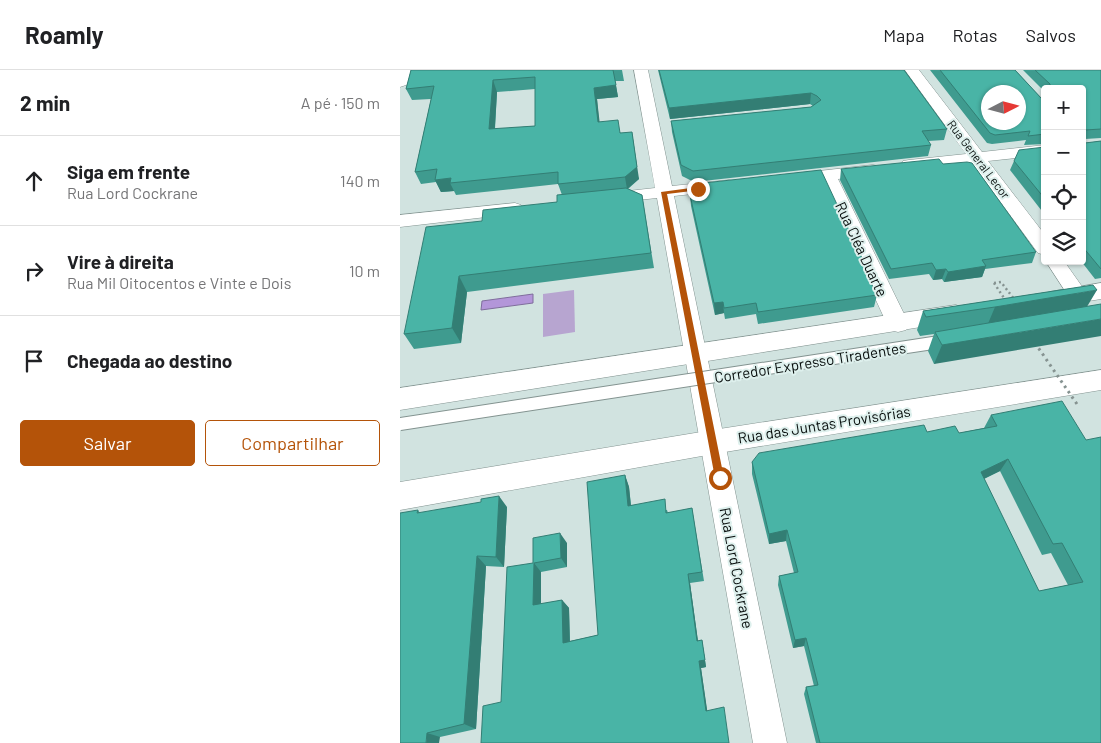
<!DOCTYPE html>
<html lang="pt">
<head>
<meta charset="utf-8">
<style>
  :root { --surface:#fff; --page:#f6f6f6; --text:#202124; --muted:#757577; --line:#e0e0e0; --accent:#b45309 }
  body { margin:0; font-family:Barlow,sans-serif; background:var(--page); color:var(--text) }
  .controls { position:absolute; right:15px; top:15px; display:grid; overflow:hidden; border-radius:5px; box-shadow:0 1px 4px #0004 }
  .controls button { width:45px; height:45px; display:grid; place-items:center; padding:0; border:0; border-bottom:1px solid var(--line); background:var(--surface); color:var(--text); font:25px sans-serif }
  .compass { position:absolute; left:581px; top:15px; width:45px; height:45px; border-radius:50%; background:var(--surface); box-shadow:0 1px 4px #0004; rotate:84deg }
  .stop { position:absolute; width:15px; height:15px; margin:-11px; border:4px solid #b45309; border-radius:50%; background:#fff }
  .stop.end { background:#b45309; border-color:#fff; box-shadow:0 1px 5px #0008 }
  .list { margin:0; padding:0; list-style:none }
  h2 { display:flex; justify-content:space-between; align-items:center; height:65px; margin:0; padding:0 20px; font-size:21px }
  h2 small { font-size:16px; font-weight:400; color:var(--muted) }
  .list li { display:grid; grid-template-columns:32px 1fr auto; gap:15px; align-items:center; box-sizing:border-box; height:90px; padding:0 20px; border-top:1px solid var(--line) }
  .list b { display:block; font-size:19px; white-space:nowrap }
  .list p { margin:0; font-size:16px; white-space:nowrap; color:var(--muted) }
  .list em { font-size:16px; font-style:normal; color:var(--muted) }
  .actions { display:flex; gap:10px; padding:15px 20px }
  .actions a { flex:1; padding:11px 0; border:1px solid var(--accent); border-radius:5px; text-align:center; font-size:18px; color:var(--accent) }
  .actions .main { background:var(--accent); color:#fff }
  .icon { flex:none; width:28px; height:28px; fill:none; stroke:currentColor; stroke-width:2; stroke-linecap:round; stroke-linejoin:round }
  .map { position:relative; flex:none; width:701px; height:673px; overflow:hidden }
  header { display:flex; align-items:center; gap:30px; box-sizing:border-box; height:70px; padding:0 25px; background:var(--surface); border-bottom:1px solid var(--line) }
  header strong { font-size:24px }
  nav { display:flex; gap:28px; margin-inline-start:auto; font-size:18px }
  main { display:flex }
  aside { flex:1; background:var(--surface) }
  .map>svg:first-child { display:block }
  .green { fill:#b7a5d0 }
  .water { fill:#b396d9; stroke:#7f6d9c }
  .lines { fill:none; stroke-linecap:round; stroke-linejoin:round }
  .street-casing { stroke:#839390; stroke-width:1 }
  .secondary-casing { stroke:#839390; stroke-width:1 }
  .highway-casing { stroke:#839390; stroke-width:1 }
  .path { stroke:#869391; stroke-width:2.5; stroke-dasharray:2 3; stroke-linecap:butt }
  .street { fill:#fff; fill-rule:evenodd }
  .secondary { fill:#fff; fill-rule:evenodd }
  .highway { fill:#fff; fill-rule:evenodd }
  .lane-bridge-casing { stroke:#839390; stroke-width:14; stroke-linecap:butt }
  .path-bridge-far1 { stroke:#869391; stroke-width:2.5; stroke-dasharray:2 3; stroke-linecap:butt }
  .path-bridge { stroke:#869391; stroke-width:3; stroke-dasharray:2.5 4; stroke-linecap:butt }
  .lane-bridge { stroke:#fff; stroke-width:12 }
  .wall { fill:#3f9b8f; fill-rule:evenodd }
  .shaded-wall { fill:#337e74 }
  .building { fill:#49b4a6; stroke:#337e74; fill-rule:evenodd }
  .route { fill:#b45309 }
  .labels { text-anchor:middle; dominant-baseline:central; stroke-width:4; stroke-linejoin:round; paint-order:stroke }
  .far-street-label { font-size:12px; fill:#070d0c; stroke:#def0ed }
  .street-label { font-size:15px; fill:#070d0c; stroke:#def0ed }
</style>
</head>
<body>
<header>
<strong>Roamly</strong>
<nav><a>Mapa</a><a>Rotas</a><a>Salvos</a></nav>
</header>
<main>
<aside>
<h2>2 min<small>A pé · 150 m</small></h2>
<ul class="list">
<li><svg class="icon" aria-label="ahead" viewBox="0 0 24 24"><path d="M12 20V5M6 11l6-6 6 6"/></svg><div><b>Siga em frente</b><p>Rua Lord Cockrane</p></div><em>140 m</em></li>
<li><svg class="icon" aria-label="right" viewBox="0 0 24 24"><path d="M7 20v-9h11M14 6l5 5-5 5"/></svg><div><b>Vire à direita</b><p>Rua Mil Oitocentos e Vinte e Dois</p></div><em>10 m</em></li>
<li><svg class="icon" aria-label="arrive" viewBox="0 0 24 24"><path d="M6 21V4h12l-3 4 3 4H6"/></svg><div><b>Chegada ao destino</b></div></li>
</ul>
<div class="actions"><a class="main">Salvar</a><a>Compartilhar</a></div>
</aside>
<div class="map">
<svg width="701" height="673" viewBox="0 0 701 673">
  <rect width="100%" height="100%" fill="#d1e3e0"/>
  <path class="green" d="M174,220L175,262L143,267V224Z"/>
  <path class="water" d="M133,224V233L81,240L82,231Z"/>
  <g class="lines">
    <g class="street-casing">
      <path id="street" d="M234,0H248L272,116L329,110L335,111L338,115L335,119L329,120L274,126L387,673H353L257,128L210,133L204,132L201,128L204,124L210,123L255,118Z
        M505,0H519L582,82L645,75V85L588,91L645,165V185L638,183L572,93L509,100L503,99L501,95L503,91L509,90L566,84Z
        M473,95L479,96L481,100L479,104L438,109L509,254L506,260L498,262L490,260L487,254L421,111L392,114L386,113L383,109L386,105L392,104Z
        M115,133L121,135L124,139L121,143L0,157V145Z
        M645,190L664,191L688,225L685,230L678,232L671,230Z"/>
    </g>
    <g class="secondary-casing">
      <path id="secondary" d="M0,0H16L19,4L15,12L0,17Z"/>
    </g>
    <g class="highway-casing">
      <path id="highway" d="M701,213V229L658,236L650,234L646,228L650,222Z
        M556,235L565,238L568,244L565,250L0,340V318Z
        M701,300V320L313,384L0,440V412L313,360Z"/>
    </g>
    <path class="path" d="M594,213L601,212L614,229"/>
    <use href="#street" class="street"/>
    <use href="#secondary" class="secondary"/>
    <use href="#highway" class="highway"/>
    <g class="lane-bridge-casing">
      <path id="lane-bridge" d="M0,354L546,271"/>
    </g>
    <path class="path-bridge-far1" d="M594,213L606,231"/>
    <path class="path-bridge" d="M635,273L679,337"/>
    <use href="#lane-bridge" class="lane-bridge"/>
  </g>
  <path class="wall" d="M11,0H222L224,11H215L218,27L197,29L199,52L221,63L239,109L228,119L242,125L254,198L67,222L61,273L14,279L4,264L82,151L157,132L162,125L158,114L56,125L54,121L41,122L36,112L21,114L15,102L31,29L12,30L6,19ZM135,19V56L95,59L97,22Z
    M258,0H504L547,59L544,70L528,71L531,75L528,86L294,112L282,106L272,62L271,51L411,37L413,36L410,34L270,49Z
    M530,0H615L642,29H645V74L624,75L626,70L592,74L587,73Z
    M623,0H701V68L685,69V73L701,71V208L695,209L681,191H682V19H645V22Z
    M645,77V145L610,100L614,91Z
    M543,94L636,182L632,193L585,199L582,207L544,212L542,209L533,210L529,204L489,209L440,110L441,99Z
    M290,125L468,201L467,205L477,225L474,237L358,254L356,244L325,249L324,243L315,245L291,136Z
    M693,215L534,294L528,281L534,264L520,266L517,260L523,241Z
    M591,345L686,370L701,673H416L404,624L406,617L414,616L404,576L393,578L378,515L379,506L394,503L386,471L369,474L352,404V392L527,362L559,363L584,358ZM600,401L642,485L651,483L668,515L639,521L584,409Z
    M225,405L229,417L231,435L267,440L268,443L292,438L304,511L290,513L298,571L302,570L306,597L301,598L307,641L329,673L101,632L133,493L167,473V497L141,502V534L162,530L169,538L170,571L198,565Z
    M107,437L104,497L86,496L76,659L40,667L0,673L18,440L20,443Z"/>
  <path class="shaded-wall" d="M93,10L97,22L94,71L89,59Z
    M216,15L218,27L197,29L201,64L198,52L194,18Z
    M411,23L410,34L270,49L269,38Z
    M232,62L239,109L227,119L225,107Z
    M51,108L50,113L54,121L41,122L35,110Z
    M586,196L582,207L544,212L548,202Z
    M546,199L542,209L533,210L536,200Z
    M59,206L67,222L61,273L52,258Z
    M697,220L685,240L587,256L595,237Z
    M323,232L324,243L315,245L314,233Z
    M701,249V266L534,294L542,275Z
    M608,389L600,401L573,414L581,402Z
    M225,405L229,417L232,447L228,436Z
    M99,426L107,437L104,497L96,487Z
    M387,460L386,471L369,474V464Z
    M160,463L167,473V497L161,488Z
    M77,486L86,496L76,659L64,654Z
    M134,493L141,502V544L133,535Z
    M288,504L290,513L299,579L297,571Z
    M162,530L169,538L170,580L163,573Z
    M406,568L404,576L393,578L395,570Z
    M302,570L306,597L301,598L308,646L306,641L299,591Z
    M27,663L40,667L39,673H26Z"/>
  <path class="building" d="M11,0H213L216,15L194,18L198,52L218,50L220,63L232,62L237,97L225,107L158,114V102L50,113L51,108L35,110L37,99L15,102L34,16L6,19ZM135,7V56L89,59L93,10Z
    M259,0H504L547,59L522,61L531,75L293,101L281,95L271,51L411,37L421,30L417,26L411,23L269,38Z
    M540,0H615L642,29H645V64L628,66L630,61L595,65L590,63ZM588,22H618V52H588Z
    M635,0H701V59L685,60V73L701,71V199L682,176V19H650V14Z
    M645,77V129L614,91L619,80Z
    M539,89L543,94L567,92L572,93L636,182L582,190L586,196L548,202L546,199L536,200L532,193L491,199L441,99Z
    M421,100L468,201H465L477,225L358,242L356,233L324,238L323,232L314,233L290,125L304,113Z
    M226,118L242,125L251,183L59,206L52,258L4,264L26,157L82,151L83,140L157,132V125Z
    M693,215L697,220L595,237L526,247L523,241Z
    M701,234V249L542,275L535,262Z
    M662,331L686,370L701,367V673H420L406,617L418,615L406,568L395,570L379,506L398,502L387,460L369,464L352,392L359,383L524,355L527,362L555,356L559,363L597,356L591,345ZM608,389L653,474L662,473L683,512L639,521L581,402Z
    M225,405L228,436L265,429L266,443L292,438L302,502L288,504L297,571L302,570L305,590L299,591L306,641L324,637L329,673H81L83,636L101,632L107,497L133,493V468L160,463L161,488L134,493L133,535L162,530L163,573L198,565L187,412Z
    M99,426L96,487L77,486L64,654L27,663L26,673H0V443L18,440L17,443L81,432V429Z"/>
  <path class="route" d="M298,117L300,120L267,124L324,408L320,411L315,408L261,122Z"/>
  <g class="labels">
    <g class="far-street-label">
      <text transform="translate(579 89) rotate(53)">Rua General Lecor</text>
    </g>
    <g class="street-label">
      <text transform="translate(462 179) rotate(65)">Rua Cléa Duarte</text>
      <text transform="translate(410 292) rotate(-9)">Corredor Expresso Tiradentes</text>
      <text transform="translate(424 354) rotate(-9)">Rua das Juntas Provisórias</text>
      <text transform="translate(337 498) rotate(79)">Rua Lord Cockrane</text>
    </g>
  </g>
</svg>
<div class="controls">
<button>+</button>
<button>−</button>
<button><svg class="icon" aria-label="locate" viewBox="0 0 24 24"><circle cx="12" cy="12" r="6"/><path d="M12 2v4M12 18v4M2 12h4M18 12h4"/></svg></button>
<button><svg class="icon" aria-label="layers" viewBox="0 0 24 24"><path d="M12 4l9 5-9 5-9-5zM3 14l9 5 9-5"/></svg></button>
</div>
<svg class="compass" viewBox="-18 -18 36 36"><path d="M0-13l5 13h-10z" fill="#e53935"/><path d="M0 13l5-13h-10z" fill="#757577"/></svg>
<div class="stop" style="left:320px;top:408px"></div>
<div class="stop end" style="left:298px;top:119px"></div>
</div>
</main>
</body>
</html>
